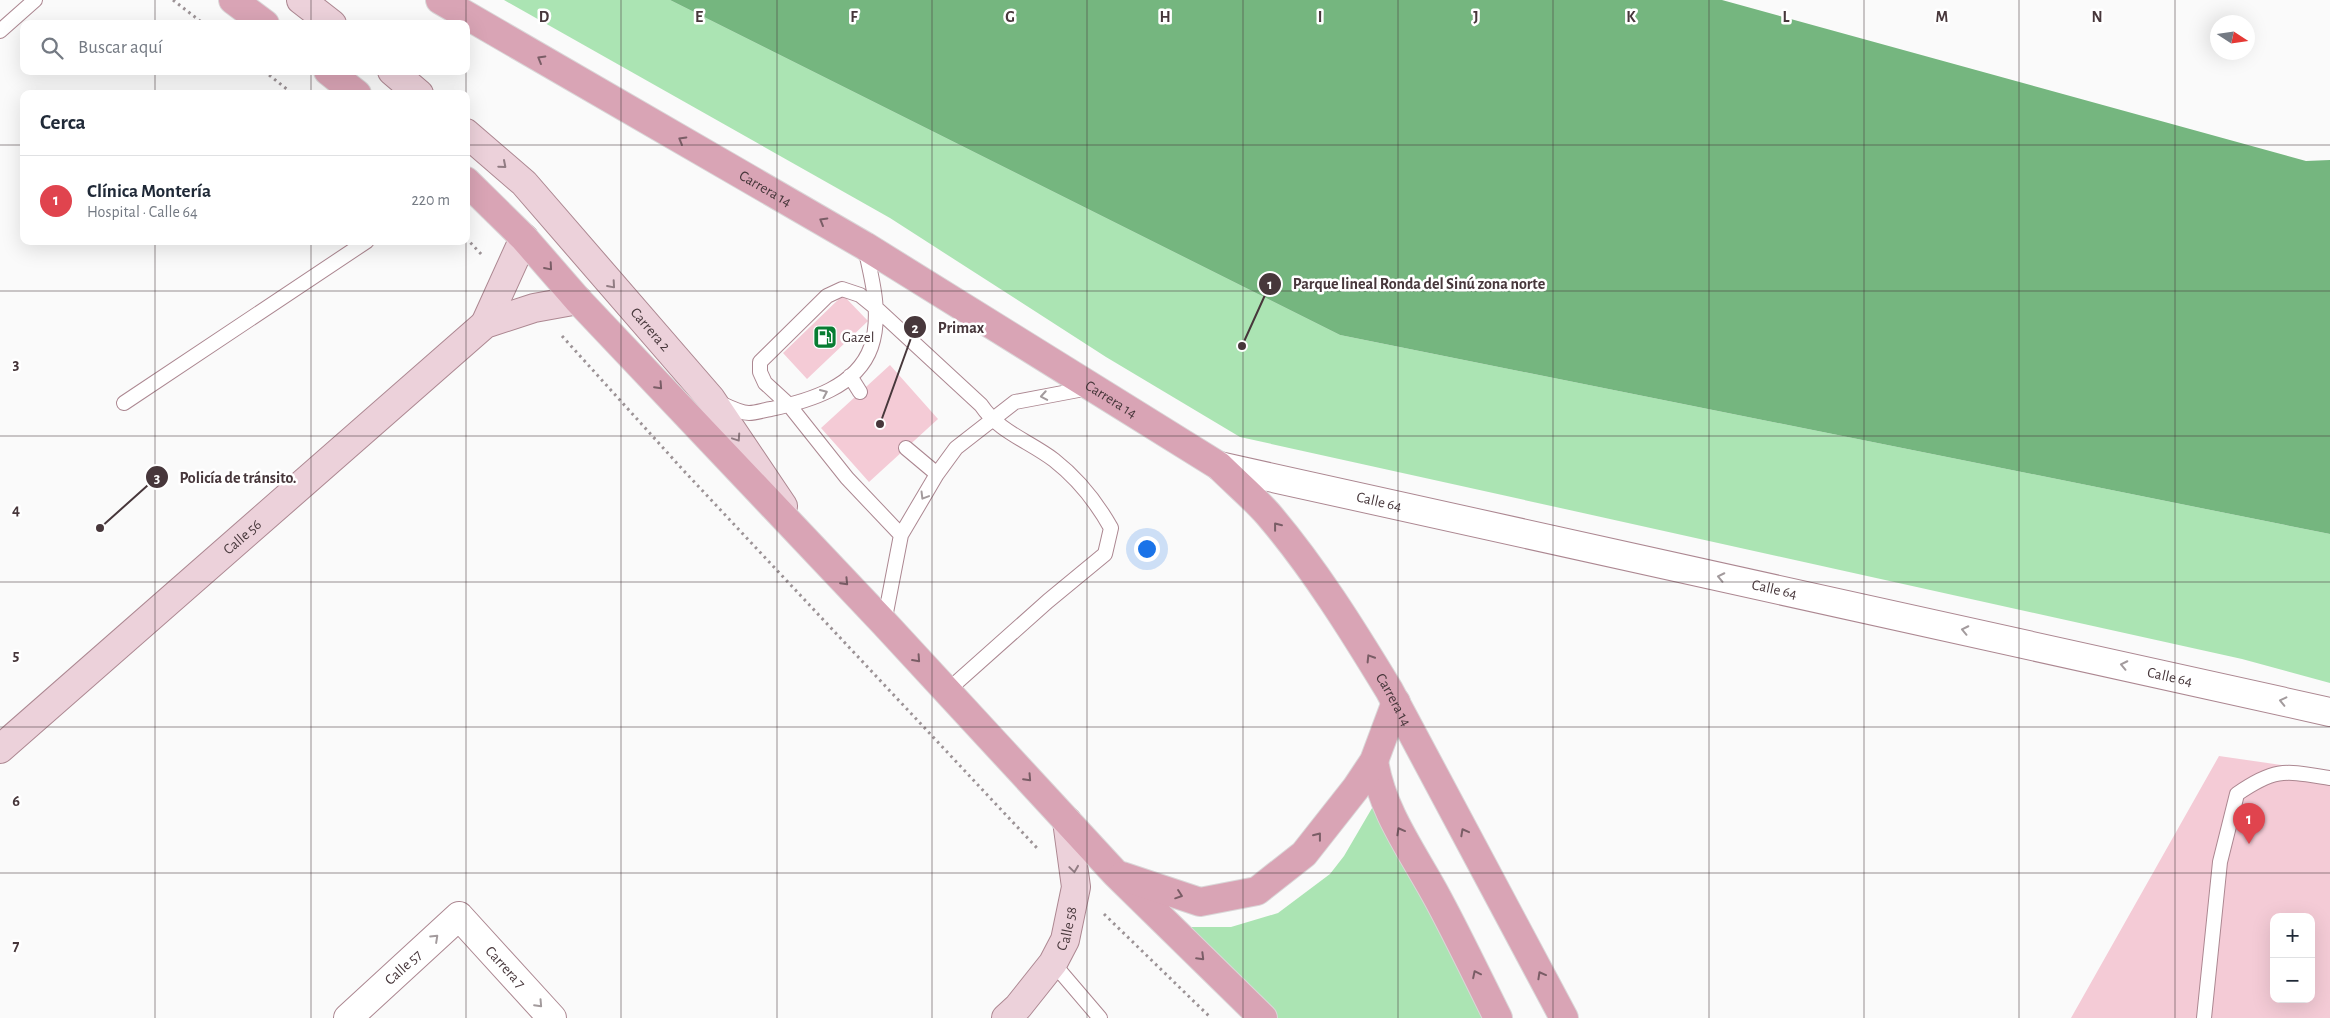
<!DOCTYPE html>
<html lang="es">
<head>
<meta charset="utf-8">
<style>
  :root { --surface:#fff; --page:#f2f2f3; --text:#1f2937; --muted:#747a83; --line:#e0e1e3; --accent:#0b8043 }
  body { margin:0; font-family:"Alegreya Sans",sans-serif; background:var(--page); color:var(--text) }
  .controls { position:absolute; right:15px; bottom:15px; display:grid; overflow:hidden; border-radius:10px; box-shadow:0 5px 20px #0002 }
  .controls button { width:45px; height:45px; display:grid; place-items:center; padding:0; border:0; border-bottom:1px solid var(--line); background:var(--surface); color:var(--text); font:25px sans-serif }
  .compass { position:absolute; left:2210px; top:15px; width:45px; height:45px; border-radius:50%; background:var(--surface); box-shadow:0 5px 20px #0002; rotate:102deg }
  .you { position:absolute; left:1146px; top:548px; width:18px; height:18px; margin:-12px; border:4px solid #fff; border-radius:50%; background:#1a73e8; box-shadow:0 0 0 8px #1a73e833 }
  .badge { display:grid; place-items:center; width:32px; height:32px; border-radius:50%; background:var(--accent); color:#fff; font-size:16px; font-weight:700 }
  .pin { position:absolute; translate:-50% -41px; filter:drop-shadow(0 1px 2px #0008) }
  .pin::after { content:''; position:absolute; top:26px; width:18px; height:15px; background:inherit; clip-path:polygon(0 0,100% 0,50% 100%) }
  .list { margin:0; padding:0; list-style:none }
  h2 { display:flex; justify-content:space-between; align-items:center; height:65px; margin:0; padding:0 20px; font-size:21px }
  h2 small { font-size:16px; font-weight:400; color:var(--muted) }
  .list li { display:grid; grid-template-columns:32px 1fr auto; gap:15px; align-items:center; box-sizing:border-box; height:90px; padding:0 20px; border-top:1px solid var(--line) }
  .list b { display:block; font-size:19px; white-space:nowrap }
  .list p { margin:0; font-size:16px; white-space:nowrap; color:var(--muted) }
  .list em { font-size:16px; font-style:normal; color:var(--muted) }
  .icon { flex:none; width:28px; height:28px; fill:none; stroke:currentColor; stroke-width:2; stroke-linecap:round; stroke-linejoin:round }
  .map { position:relative; flex:none; width:2330px; height:1018px; overflow:hidden }
  .search { position:absolute; background:var(--surface); box-shadow:0 5px 20px #0002; left:20px; top:20px; width:450px; height:55px; display:flex; align-items:center; gap:12px; box-sizing:border-box; padding:0 18px; border-radius:10px; color:var(--muted); font-size:19px }
  .panel { position:absolute; background:var(--surface); box-shadow:0 5px 20px #0002; left:20px; top:90px; width:450px; height:155px; border-radius:10px }
  .map>svg:first-child { display:block }
  .green { fill:#abe4b3 }
  .water { fill:#75b67f }
  .building { fill:#f4cbd6; fill-rule:evenodd }
  .lines { fill:none; stroke-linecap:round; stroke-linejoin:round }
  .lane-casing { stroke:#ac8791; stroke-width:16 }
  .street-casing { stroke:#ac8791; stroke-width:30 }
  .secondary-casing { stroke:#ac8791; stroke-width:30 }
  .primary-casing { stroke:#dad7d8; stroke-width:30 }
  .path { stroke:#9c9396; stroke-width:3; stroke-dasharray:2.5 4; stroke-linecap:butt }
  .lane { stroke:#fff; stroke-width:14 }
  .street { stroke:#fff; stroke-width:28 }
  .secondary { stroke:#ecd1da; stroke-width:28 }
  .primary { stroke:#d9a4b5; stroke-width:28 }
  .oneway { stroke:#7a5d66 }
  .oneway2 { stroke:#917c83 }
  .oneway3 { stroke:#a39b9d }
  .grid { fill:none; stroke:#47373b; stroke-width:1; stroke-opacity:0.55 }
  .labels { text-anchor:middle; dominant-baseline:central; stroke-width:5; stroke-linejoin:round; paint-order:stroke }
  .street-label { font-size:15px; fill:#47373b; stroke:#fff }
  .poi-label { font-size:15px; fill:#47373b; stroke:#fff; text-anchor:start }
  .grid-label { font-size:16px; text-anchor:middle; font-weight:bold; fill:#47373b; stroke:#fff; stroke-width:5; stroke-linejoin:round; paint-order:stroke }
  .leader { fill:none; stroke:#47373b; stroke-width:2 }
  .callout-dot { fill:#47373b; stroke:#fff; stroke-width:2 }
  .mark-label { font-size:15px; text-anchor:middle; font-weight:bold; fill:#fff }
  .callout-label { font-size:16px; text-anchor:middle; font-weight:bold; fill:#47373b; stroke:#fff; stroke-width:5; stroke-linejoin:round; paint-order:stroke }
</style>
</head>
<body>
<div class="map">
<svg width="2330" height="1018" viewBox="0 0 2330 1018">
  <rect width="100%" height="100%" fill="#fafafa"/>
  <path class="green" d="M504,0H670L1340,335L2330,534V683L2242,659L1240,437L1106,357L890,218Z
    M1375,803L1490,1018H1257L1166,927H1231L1278,913L1330,874L1344,856Z"/>
  <path class="water" d="M670,0H1722L2306,161L2330,160V534L1340,335Z"/>
  <path class="building" d="M843,295L868,321L807,379L783,353Z
    M890,365L938,419L869,482L821,428Z
    M2219,756L2330,772V1018H2071ZM2274,917H2311V999H2274Z"/>
  <g class="lines">
    <g class="lane-casing">
      <path id="lane" d="M0,31L35,0
        M850,376L860,392
        M716,401C725,405 739,413 749,413C756,413 764,410 771,409C809,401 857,387 871,347C882,315 872,279 865,248
        M124,403L367,241
        M906,448L937,474
        M901,535L847,478L789,405L765,383L760,372V362L827,296L842,289L860,295L876,308L981,405C999,432 1029,441 1054,460C1077,478 1097,503 1111,528L1105,554L1048,601L947,691
        M884,623L901,535L937,474L956,448L1015,402L1089,388
        M1053,963L1100,1018
        M2204,1018L2220,862L2237,794C2276,767 2285,771 2330,778"/>
    </g>
    <g class="street-casing">
      <g id="street">
        <path id="s1" d="M1219,466L2330,712"/>
        <path id="s2" d="M348,1018L459,916L552,1018"/>
      </g>
    </g>
    <g class="secondary-casing">
      <g id="secondary">
        <path d="M301,0L332,24"/>
        <path d="M392,71L419,94"/>
        <path id="s3" d="M466,133L524,183L711,399L783,506"/>
        <path d="M485,324L524,238"/>
        <path id="s4" d="M0,749L485,324L534,308L578,300"/>
        <path id="s5" d="M1006,1018L1018,1007L1053,963L1065,940L1076,887L1067,821"/>
      </g>
    </g>
    <g class="primary-casing">
      <g id="primary">
        <path d="M233,0L265,24"/>
        <path id="s6" d="M440,0L865,246L1219,466C1235,482 1253,497 1268,514C1314,568 1352,629 1389,690L1564,1018"/>
        <path d="M328,71L357,94"/>
        <path d="M466,181L524,238L578,300L884,623L1116,874L1263,1018"/>
        <path d="M1374,761C1382,812 1414,854 1438,899C1459,938 1478,978 1498,1018"/>
        <path d="M1122,876L1200,902L1257,891L1304,854L1356,788L1374,761L1396,702"/>
      </g>
    </g>
    <path class="path" d="M173,0L204,24
      M264,71L293,94
      M466,238L482,255
      M562,336L684,471L1037,848
      M1104,914L1211,1018"/>
    <use href="#lane" class="lane"/>
    <use href="#street" class="street"/>
    <use href="#secondary" class="secondary"/>
    <use href="#primary" class="primary"/>
  </g>
  <defs><path id="oneway-chevron" d="M-2-3.5L2.5 0L-2 3.5" fill="none" stroke-width="1.6" stroke-linecap="round" stroke-linejoin="round" transform="scale(1.25)"/></defs>
  <g class="oneway">
    <use href="#oneway-chevron" transform="translate(541 59) rotate(-150)"/>
    <use href="#oneway-chevron" transform="translate(682 140) rotate(-150)"/>
    <use href="#oneway-chevron" transform="translate(823 221) rotate(-150)"/>
    <use href="#oneway-chevron" transform="translate(549 267) rotate(49)"/>
    <use href="#oneway-chevron" transform="translate(659 386) rotate(47)"/>
    <use href="#oneway-chevron" transform="translate(1277 526) rotate(-128)"/>
    <use href="#oneway-chevron" transform="translate(845 582) rotate(46)"/>
    <use href="#oneway-chevron" transform="translate(1370 658) rotate(-122)"/>
    <use href="#oneway-chevron" transform="translate(917 659) rotate(48)"/>
    <use href="#oneway-chevron" transform="translate(1028 778) rotate(47)"/>
    <use href="#oneway-chevron" transform="translate(1400 831) rotate(-119)"/>
    <use href="#oneway-chevron" transform="translate(1464 832) rotate(-118)"/>
    <use href="#oneway-chevron" transform="translate(1318 836) rotate(-52)"/>
    <use href="#oneway-chevron" transform="translate(1179 895) rotate(19)"/>
    <use href="#oneway-chevron" transform="translate(1201 957) rotate(45)"/>
    <use href="#oneway-chevron" transform="translate(1476 974) rotate(-116)"/>
    <use href="#oneway-chevron" transform="translate(1541 975) rotate(-119)"/>
  </g>
  <g class="oneway2">
    <use href="#oneway-chevron" transform="translate(503 165) rotate(41)"/>
    <use href="#oneway-chevron" transform="translate(612 285) rotate(49)"/>
    <use href="#oneway-chevron" transform="translate(737 438) rotate(56)"/>
    <use href="#oneway-chevron" transform="translate(1074 869) rotate(82)"/>
  </g>
  <g class="oneway3">
    <use href="#oneway-chevron" transform="translate(824 393) rotate(-24)"/>
    <use href="#oneway-chevron" transform="translate(1044 396) rotate(170)"/>
    <use href="#oneway-chevron" transform="translate(924 496) rotate(121)"/>
    <use href="#oneway-chevron" transform="translate(1721 577) rotate(-168)"/>
    <use href="#oneway-chevron" transform="translate(1965 630) rotate(-168)"/>
    <use href="#oneway-chevron" transform="translate(2124 665) rotate(-168)"/>
    <use href="#oneway-chevron" transform="translate(2283 701) rotate(-167)"/>
    <use href="#oneway-chevron" transform="translate(435 938) rotate(-43)"/>
    <use href="#oneway-chevron" transform="translate(539 1004) rotate(47)"/>
  </g>
  <path class="grid" d="M155,0V24M311,0V24M466,0V24M621,0V1018M777,0V1018M932,0V1018M1087,0V1018M1243,0V1018M1398,0V1018M1553,0V1018M1709,0V1018M1864,0V1018M2019,0V1018M2175,0V1018M155,71V94M311,71V94M466,71V94M0,145H24M466,145H2330M155,241V1018M311,241V1018M466,241V1018M0,291H2330M0,436H2330M0,582H2330M0,727H2330M0,873H2330"/>
  <defs>
    <g id="fuel-square" transform="scale(1.25)"><rect x="-9" y="-9" width="18" height="18" rx="4" fill="#087c32" stroke="#fff"/><path d="M-5.5-6h7V0h2V4h1.3V-2.5L3-4.5l.8-.8L6-3V5H2.5V1h-1V6h-7ZM-4.2-4.7v3.2H.2V-4.7Z" fill="#fff"/></g>
  </defs>
  <g fill-rule="evenodd">
    <use href="#fuel-square" x="825" y="337"/>
  </g>
  <g class="labels">
    <g class="street-label">
      <text stroke="none"><textPath href="#s6" startOffset="376">Carrera 14</textPath></text>
      <text stroke="none"><textPath href="#s3" startOffset="270">Carrera 2</textPath></text>
      <text stroke="none"><textPath href="#s6" startOffset="781">Carrera 14</textPath></text>
      <text stroke="none"><textPath href="#s1" startOffset="164">Calle 64</textPath></text>
      <text stroke="none"><textPath href="#s4" startOffset="322">Calle 56</textPath></text>
      <text stroke="none"><textPath href="#s1" startOffset="569">Calle 64</textPath></text>
      <text stroke="none"><textPath href="#s1" startOffset="974">Calle 64</textPath></text>
      <text stroke="none"><textPath href="#s6" startOffset="1201">Carrera 14</textPath></text>
      <text stroke="none"><textPath href="#s5" startOffset="110">Calle 58</textPath></text>
      <text stroke="none"><textPath href="#s2" startOffset="75">Calle 57</textPath></text>
      <text stroke="none"><textPath href="#s2" startOffset="220">Carrera 7</textPath></text>
    </g>
    <g class="poi-label">
      <text x="842" y="337">Gazel</text>
    </g>
  </g>
  <g class="grid-label">
    <text x="544" y="22">D</text>
    <text x="699" y="22">E</text>
    <text x="854" y="22">F</text>
    <text x="1010" y="22">G</text>
    <text x="1165" y="22">H</text>
    <text x="1320" y="22">I</text>
    <text x="1476" y="22">J</text>
    <text x="1631" y="22">K</text>
    <text x="1786" y="22">L</text>
    <text x="1942" y="22">M</text>
    <text x="2097" y="22">N</text>
    <text x="16" y="369">3</text>
    <text x="16" y="515">4</text>
    <text x="16" y="660">5</text>
    <text x="16" y="806">6</text>
    <text x="16" y="951">7</text>
  </g>
  <path class="leader" d="M1242 346L1270 284M880 424L915 327M100 528L157 477"/>
  <g class="callout-dot">
    <circle cx="1242" cy="346" r="5"/>
    <circle cx="880" cy="424" r="5"/>
    <circle cx="100" cy="528" r="5"/>
    <circle cx="1270" cy="284" r="12"/>
    <circle cx="915" cy="327" r="12"/>
    <circle cx="157" cy="477" r="12"/>
  </g>
  <g class="mark-label">
    <text x="1270" y="289">1</text>
    <text x="915" y="333">2</text>
    <text x="157" y="483">3</text>
  </g>
  <g class="callout-label">
    <text x="1419" y="289">Parque lineal Ronda del Sinú zona norte</text>
    <text x="961" y="333">Primax</text>
    <text x="238" y="483">Policía de tránsito.</text>
  </g>
</svg>
<div class="controls">
<button>+</button>
<button>−</button>
</div>
<svg class="compass" viewBox="-18 -18 36 36"><path d="M0-13l5 13h-10z" fill="#e53935"/><path d="M0 13l5-13h-10z" fill="#747a83"/></svg>
<div class="you"></div>
<div class="pin badge" style="left:2249px;top:844px;background:#e0444e">1</div>
<div class="search"><svg class="icon" aria-label="search" viewBox="0 0 24 24"><circle cx="10" cy="10" r="6"/><path d="M15 15l6 6"/></svg>Buscar aquí</div>
<section class="panel">
<h2>Cerca<small></small></h2>
<ul class="list">
<li><span class="badge" style="background:#e0444e">1</span><div><b>Clínica Montería</b><p>Hospital · Calle 64</p></div><em>220 m</em></li>
</ul>
</section>
</div>
</body>
</html>
